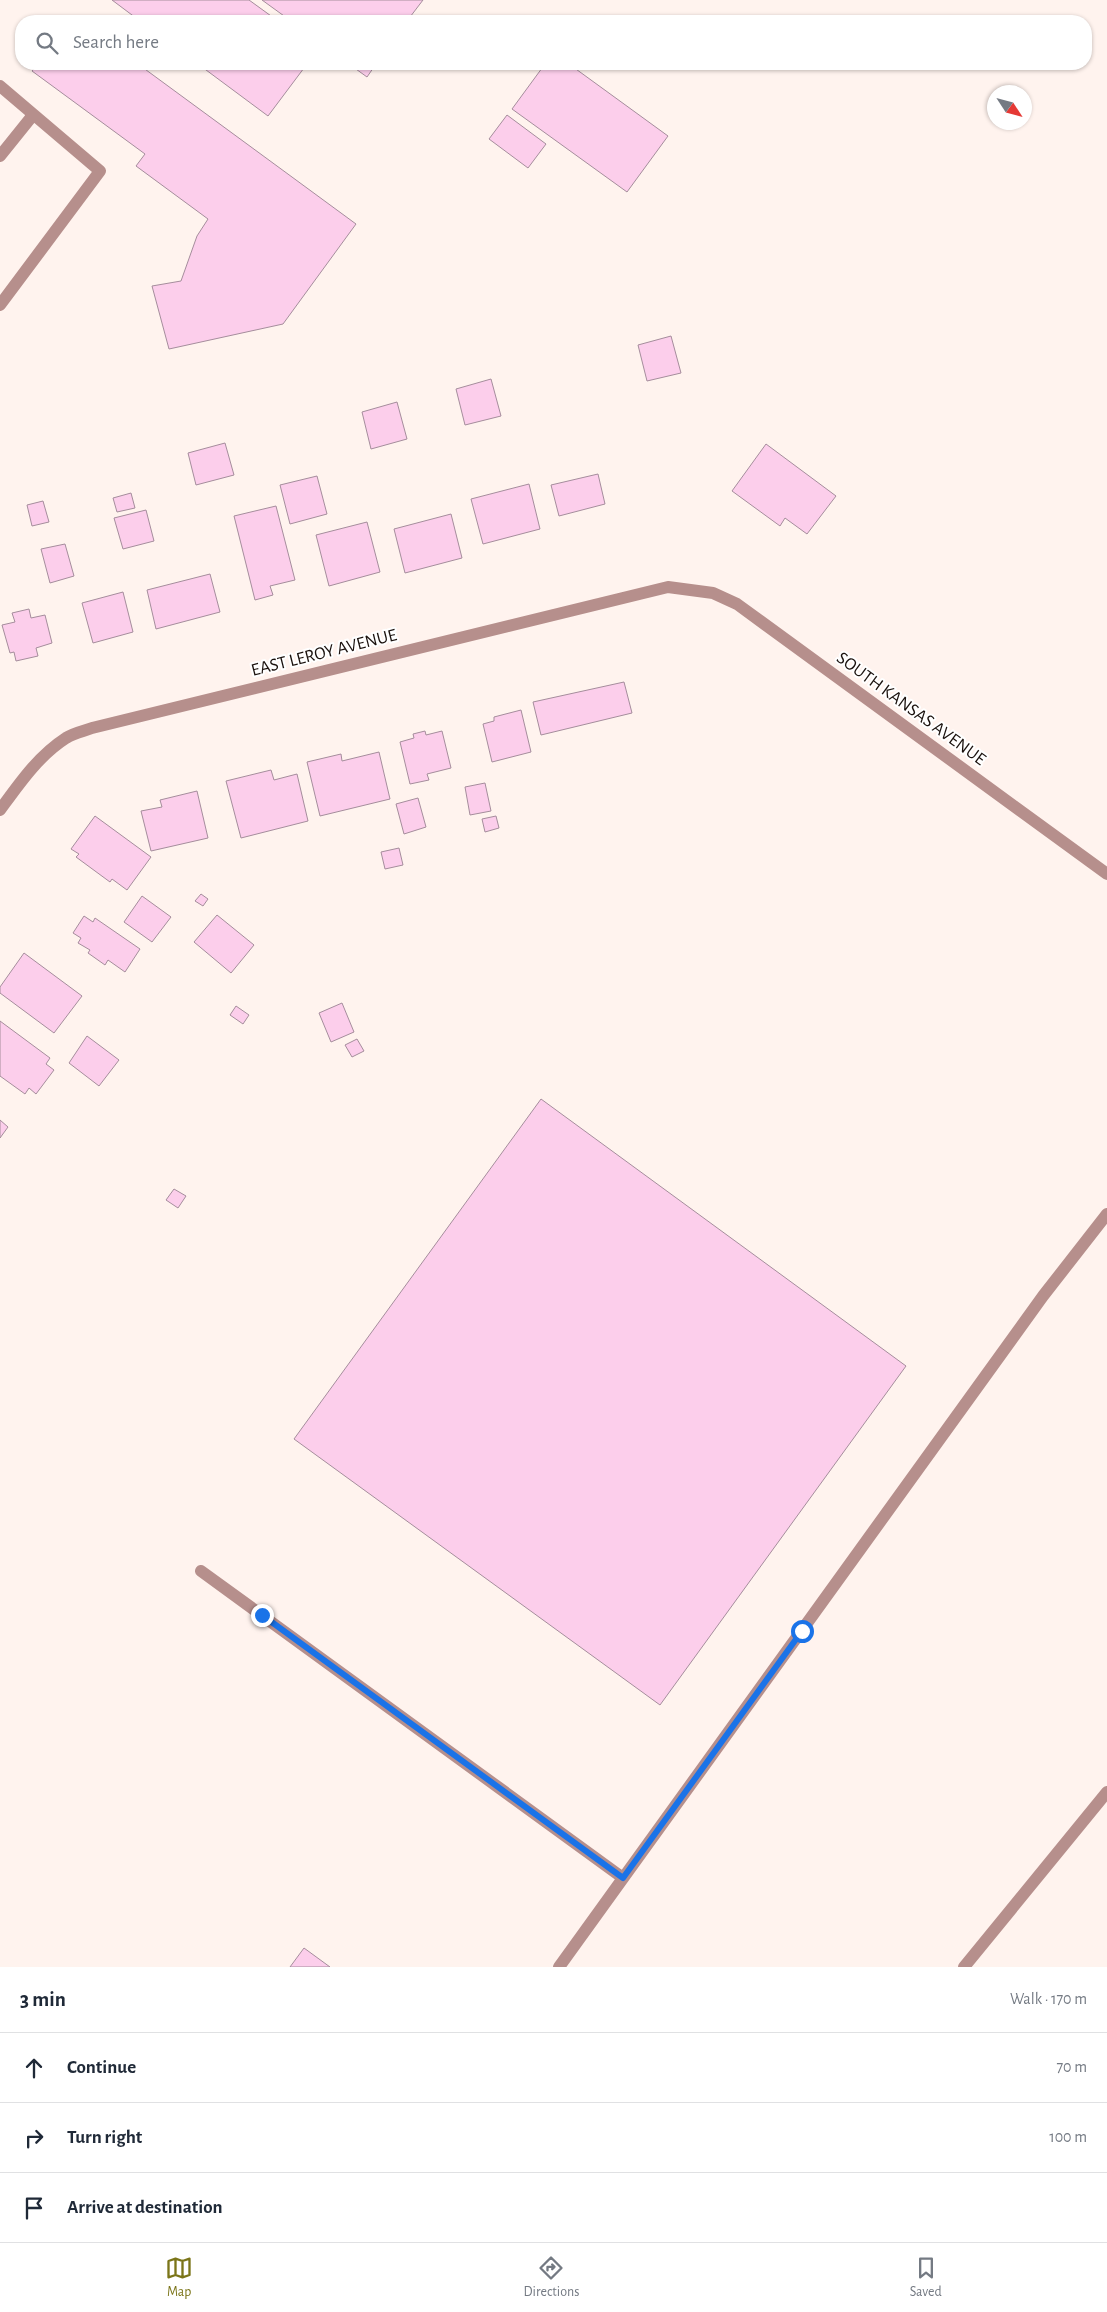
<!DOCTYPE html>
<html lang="en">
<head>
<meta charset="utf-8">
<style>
  :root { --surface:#fff; --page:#f2f2f3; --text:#1f2937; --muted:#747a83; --line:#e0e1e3; --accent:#7b7519 }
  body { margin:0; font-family:"Alegreya Sans",sans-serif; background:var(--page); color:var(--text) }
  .compass { position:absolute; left:987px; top:85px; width:45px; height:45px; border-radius:50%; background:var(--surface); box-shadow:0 1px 4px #0004; rotate:126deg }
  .stop { position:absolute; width:15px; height:15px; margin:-11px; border:4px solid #1a73e8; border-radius:50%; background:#fff }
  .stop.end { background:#1a73e8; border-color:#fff; box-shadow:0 1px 5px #0008 }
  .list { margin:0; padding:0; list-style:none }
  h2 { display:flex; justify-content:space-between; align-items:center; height:65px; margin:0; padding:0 20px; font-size:21px }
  h2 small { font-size:16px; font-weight:400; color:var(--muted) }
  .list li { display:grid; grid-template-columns:32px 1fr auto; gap:15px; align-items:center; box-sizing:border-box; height:70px; padding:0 20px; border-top:1px solid var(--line) }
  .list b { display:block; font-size:19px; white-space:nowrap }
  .list em { font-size:16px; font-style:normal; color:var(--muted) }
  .icon { flex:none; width:28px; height:28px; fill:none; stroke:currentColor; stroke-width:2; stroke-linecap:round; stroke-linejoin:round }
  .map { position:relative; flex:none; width:1107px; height:1967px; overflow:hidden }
  .search { position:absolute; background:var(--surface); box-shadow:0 1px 4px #0004; left:15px; right:15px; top:15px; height:55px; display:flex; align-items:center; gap:12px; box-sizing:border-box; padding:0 18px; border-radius:20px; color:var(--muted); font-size:19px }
  .sheet { height:275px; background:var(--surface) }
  nav { display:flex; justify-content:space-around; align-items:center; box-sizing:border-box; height:70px; border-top:1px solid var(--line); background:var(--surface); font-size:14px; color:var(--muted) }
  nav a { display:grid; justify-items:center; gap:2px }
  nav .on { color:var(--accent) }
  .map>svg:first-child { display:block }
  .building { fill:#fcceeb; stroke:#a58d9c }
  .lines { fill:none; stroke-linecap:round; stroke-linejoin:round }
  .minor { stroke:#b68f8c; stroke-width:12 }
  .route { stroke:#1a73e8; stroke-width:6 }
  .labels { text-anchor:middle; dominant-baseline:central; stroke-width:4; stroke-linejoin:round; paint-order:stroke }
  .street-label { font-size:18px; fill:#1a110d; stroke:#fff }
</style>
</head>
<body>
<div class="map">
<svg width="1107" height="1967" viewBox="0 0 1107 1967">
  <rect width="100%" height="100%" fill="#fff3ee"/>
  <path class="building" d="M112,0H249L278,21H140Z
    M262,0H423L407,21H291Z
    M38,64H138L356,224L283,324L169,349L152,286L181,281L197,236L208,219L136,166L145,154L32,71Z
    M198,64H307L268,116Z
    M349,64H376L367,77Z
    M545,64H569L668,136L627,192L512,109Z
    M507,115L546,144L528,168L489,139Z
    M671,336L681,373L647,381L638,345Z
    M491,379L501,416L465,425L456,389Z
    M397,402L407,439L371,449L362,412Z
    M225,443L234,475L196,485L188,453Z
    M766,444L836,496L807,534L785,518L780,526L732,491Z
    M598,474L605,504L559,516L551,485Z
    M317,476L327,514L290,524L280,485Z
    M529,484L540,529L483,544L471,499Z
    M131,493L135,508L117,512L113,498Z
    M43,501L49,522L32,526L27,505Z
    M276,506L295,580L270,586L273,595L255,600L234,516Z
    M146,510L154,541L123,549L114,518Z
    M451,514L462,558L405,573L394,529Z
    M367,522L380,572L329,586L316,535Z
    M65,544L74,576L50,583L41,549Z
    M210,574L220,612L156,629L147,590Z
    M123,592L133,632L93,643L82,603Z
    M29,609L31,618L45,615L52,643L36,648L38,656L16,661L14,652L10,653L2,625L15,622L12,613Z
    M624,682L632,713L541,735L533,702Z
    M521,710L531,752L492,762L483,724L494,721V717Z
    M425,731L426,735L442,731L451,768L427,774L429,780L410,784L400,742L414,738L413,734Z
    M379,752L390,799L320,816L307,762L341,754L342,761Z
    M271,770L274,780L297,774L308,821L241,838L226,781Z
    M485,783L491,811L470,815L465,787Z
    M197,791L208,838L151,851L141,811L162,807L160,800Z
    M418,798L426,827L404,834L396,804Z
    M95,816L151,857L127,890L112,879L110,882L76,857L79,854L71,849Z
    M496,816L499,828L485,832L482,819Z
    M399,848L403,865L385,869L381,852Z
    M201,894L208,899L203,906L195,901Z
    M142,896L171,917L152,942L124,922Z
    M217,915L254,945L231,973L194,942Z
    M84,916L93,922L95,918L140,949L125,972L108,960L105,965L88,953L90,950L78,943L81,938L73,933Z
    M24,953L82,996L54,1033L0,993V987Z
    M342,1003L354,1032L331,1042L319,1013Z
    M236,1006L249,1015L243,1024L230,1015Z
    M0,1021L50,1058L46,1064L54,1070L36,1094L29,1088L25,1094L0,1076Z
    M87,1036L119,1060L99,1086L69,1063Z
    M357,1039L364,1051L352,1057L345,1045Z
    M541,1099L906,1366L660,1705L294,1439Z
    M0,1120L8,1127L0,1138Z
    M174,1189L186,1196L178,1208L166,1200Z
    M304,1948L330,1967H290Z"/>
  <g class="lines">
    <path class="minor" d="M0,86L100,171L0,305
      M0,156L33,115
      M0,810C19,784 38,756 66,738C73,733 84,731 92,728L668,587L713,593L737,604L1107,874
      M201,1571L623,1878
      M559,1967L1043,1296L1107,1214
      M964,1967L1107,1792"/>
  </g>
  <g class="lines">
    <path class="route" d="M262,1615L623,1878L802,1631"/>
  </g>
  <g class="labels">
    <g class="street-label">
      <text transform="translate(324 653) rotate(-14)">EAST LEROY AVENUE</text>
      <text transform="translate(911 709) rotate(36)">SOUTH KANSAS AVENUE</text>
    </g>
  </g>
</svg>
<svg class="compass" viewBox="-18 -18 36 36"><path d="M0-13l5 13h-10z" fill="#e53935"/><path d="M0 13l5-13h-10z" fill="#747a83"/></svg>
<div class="stop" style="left:802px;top:1631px"></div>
<div class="stop end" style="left:262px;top:1615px"></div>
<div class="search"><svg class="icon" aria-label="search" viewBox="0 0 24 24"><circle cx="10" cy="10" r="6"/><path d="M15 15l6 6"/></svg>Search here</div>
</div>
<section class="sheet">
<h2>3 min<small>Walk · 170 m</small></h2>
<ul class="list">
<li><svg class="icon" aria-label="ahead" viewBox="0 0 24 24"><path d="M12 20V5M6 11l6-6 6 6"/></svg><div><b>Continue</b></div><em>70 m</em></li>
<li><svg class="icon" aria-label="right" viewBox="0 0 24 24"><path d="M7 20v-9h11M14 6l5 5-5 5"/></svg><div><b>Turn right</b></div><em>100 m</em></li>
<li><svg class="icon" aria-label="arrive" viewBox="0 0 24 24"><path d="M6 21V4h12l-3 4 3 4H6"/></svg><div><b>Arrive at destination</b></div></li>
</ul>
</section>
<nav>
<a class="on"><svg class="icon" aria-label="map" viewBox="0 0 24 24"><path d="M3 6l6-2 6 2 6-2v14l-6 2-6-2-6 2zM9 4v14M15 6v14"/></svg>Map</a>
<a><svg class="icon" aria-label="directions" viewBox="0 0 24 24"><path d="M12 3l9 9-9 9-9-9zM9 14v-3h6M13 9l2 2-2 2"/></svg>Directions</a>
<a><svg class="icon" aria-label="saved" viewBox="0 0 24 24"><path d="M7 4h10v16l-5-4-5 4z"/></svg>Saved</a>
</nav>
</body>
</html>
